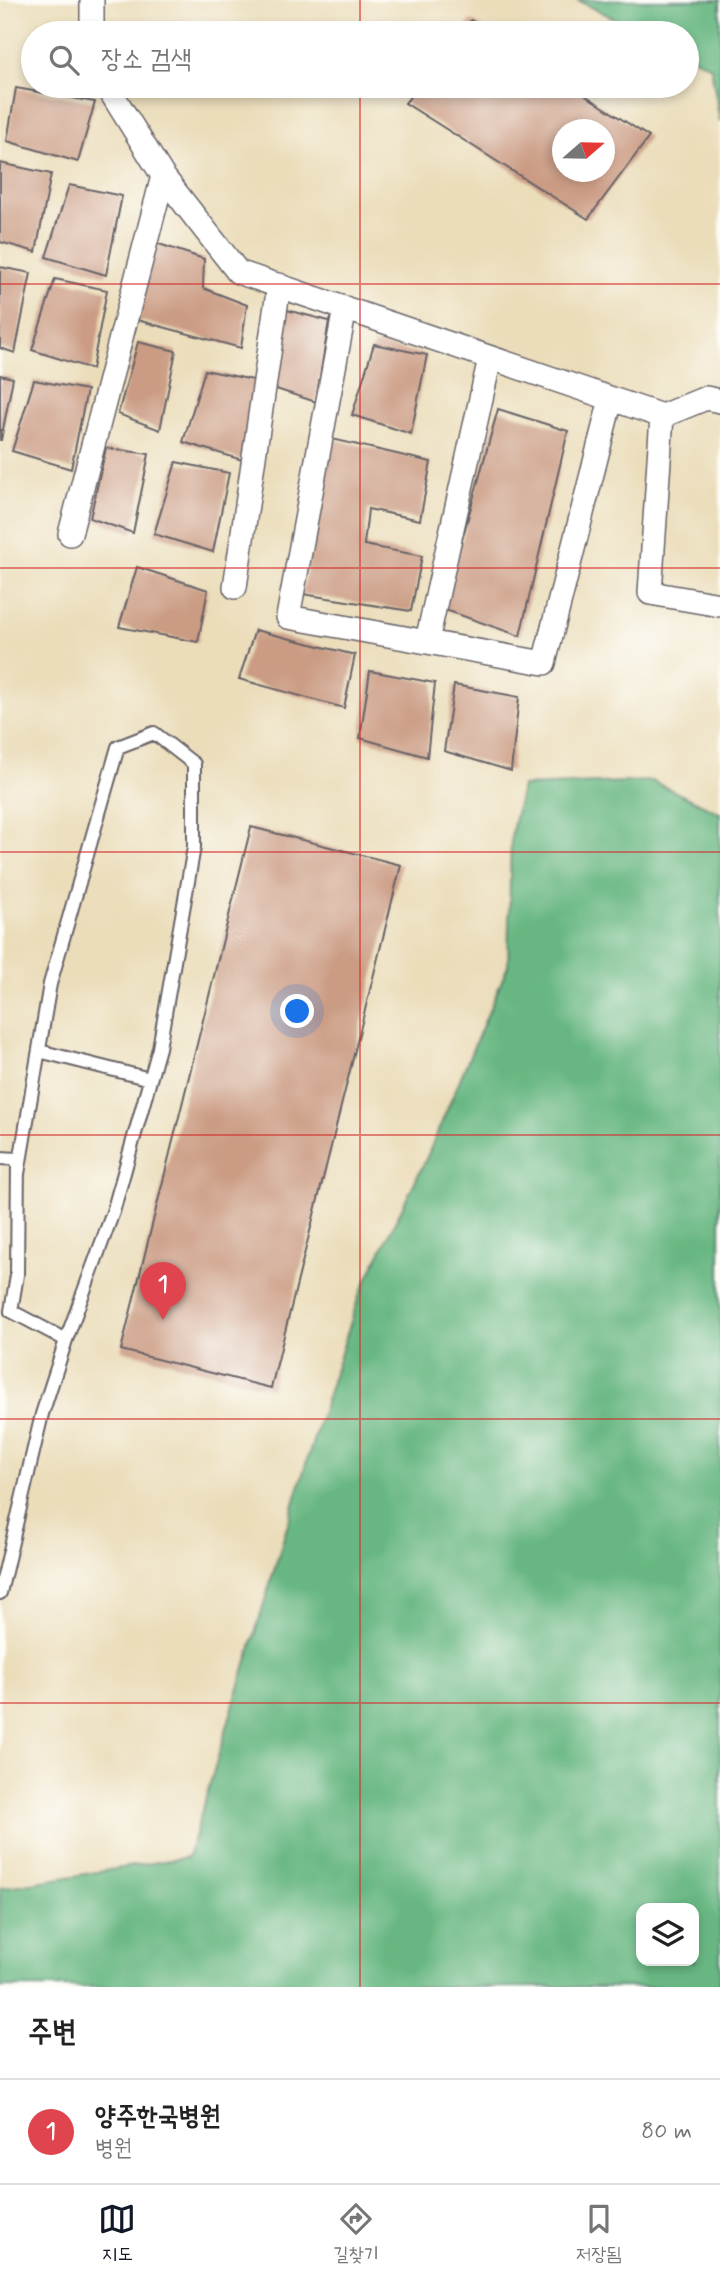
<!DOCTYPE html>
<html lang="ko">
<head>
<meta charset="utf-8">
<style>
  :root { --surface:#fff; --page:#f2f2f2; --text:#222; --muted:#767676; --line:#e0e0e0; --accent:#111827 }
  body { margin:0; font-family:Mynerve,"Poor Story",sans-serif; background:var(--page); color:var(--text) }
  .controls { position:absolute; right:21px; bottom:21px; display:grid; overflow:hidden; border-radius:14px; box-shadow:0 4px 10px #0003 }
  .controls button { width:63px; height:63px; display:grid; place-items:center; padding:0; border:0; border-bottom:2px solid var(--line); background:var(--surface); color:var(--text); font:35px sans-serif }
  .compass { position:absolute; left:552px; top:119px; width:63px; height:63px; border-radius:50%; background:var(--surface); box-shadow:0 4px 10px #0003; rotate:70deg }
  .you { position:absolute; left:298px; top:1012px; width:24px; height:24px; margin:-18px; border:5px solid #fff; border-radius:50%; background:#1a73e8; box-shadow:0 0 0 10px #1a73e833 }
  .badge { display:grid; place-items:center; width:46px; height:46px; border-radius:50%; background:var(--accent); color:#fff; font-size:23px; font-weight:700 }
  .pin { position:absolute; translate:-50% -58px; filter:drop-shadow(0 2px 4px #0008) }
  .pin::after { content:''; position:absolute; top:37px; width:24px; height:21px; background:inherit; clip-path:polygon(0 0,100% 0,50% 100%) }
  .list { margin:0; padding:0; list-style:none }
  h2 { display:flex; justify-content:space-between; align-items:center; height:91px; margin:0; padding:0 28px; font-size:30px }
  h2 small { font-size:23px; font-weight:400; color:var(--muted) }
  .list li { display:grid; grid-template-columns:46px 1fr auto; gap:21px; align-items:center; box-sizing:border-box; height:105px; padding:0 28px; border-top:2px solid var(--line) }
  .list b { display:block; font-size:26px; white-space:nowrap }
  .list p { margin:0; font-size:23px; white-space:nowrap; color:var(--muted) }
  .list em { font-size:23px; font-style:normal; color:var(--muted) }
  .icon { flex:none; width:38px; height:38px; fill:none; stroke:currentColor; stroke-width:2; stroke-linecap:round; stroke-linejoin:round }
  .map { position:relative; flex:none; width:720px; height:1987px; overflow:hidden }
  .search { position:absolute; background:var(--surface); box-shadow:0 4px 10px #0003; left:21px; right:21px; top:21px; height:77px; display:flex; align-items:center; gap:18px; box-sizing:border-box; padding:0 24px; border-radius:38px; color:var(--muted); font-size:26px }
  .sheet { height:196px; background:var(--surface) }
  nav { display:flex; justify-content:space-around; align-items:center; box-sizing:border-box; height:98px; border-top:2px solid var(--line); background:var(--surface); font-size:19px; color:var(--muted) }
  nav a { display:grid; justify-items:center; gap:4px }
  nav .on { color:var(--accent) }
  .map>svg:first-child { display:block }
  .forest { fill:#67b782; stroke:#446c5e; stroke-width:2; fill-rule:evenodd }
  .building { fill:#cb9b83; fill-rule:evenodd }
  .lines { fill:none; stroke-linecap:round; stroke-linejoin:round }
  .service-casing { stroke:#686367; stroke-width:16 }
  .minor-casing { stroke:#686367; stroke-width:26 }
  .service { stroke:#fff; stroke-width:12 }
  .minor { stroke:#fff; stroke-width:23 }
  .grid { fill:none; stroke:#d62828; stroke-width:2; stroke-opacity:0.55 }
</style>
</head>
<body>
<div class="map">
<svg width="720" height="1987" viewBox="0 0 720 1987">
  <rect width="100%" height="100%" fill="#fdfcf7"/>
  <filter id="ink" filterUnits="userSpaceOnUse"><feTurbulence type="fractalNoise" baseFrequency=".0143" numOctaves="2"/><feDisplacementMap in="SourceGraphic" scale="14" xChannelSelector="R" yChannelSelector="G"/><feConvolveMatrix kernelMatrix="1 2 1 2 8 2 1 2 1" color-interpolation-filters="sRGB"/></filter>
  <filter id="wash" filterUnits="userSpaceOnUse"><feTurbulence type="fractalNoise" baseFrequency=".00686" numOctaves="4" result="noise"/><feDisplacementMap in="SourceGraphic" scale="28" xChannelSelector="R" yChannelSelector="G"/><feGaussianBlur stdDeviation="1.57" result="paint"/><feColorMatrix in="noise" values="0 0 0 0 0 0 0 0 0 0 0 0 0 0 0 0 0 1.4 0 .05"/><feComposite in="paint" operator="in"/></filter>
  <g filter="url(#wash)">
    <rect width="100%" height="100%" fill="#ebddba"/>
    <path class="forest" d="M577,0H720V122L711,67L687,54V33H644Z
      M652,781L720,813V1987H0V1888L188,1857L308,1457L359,1296L427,1157L508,966L511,836L522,786ZM641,1908H694V1961H641Z"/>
    <g id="blocks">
      <path class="building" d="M471,20L491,33H460Z
        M419,86H571L649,137L588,219L405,103ZM562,130H604V172H562Z
        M16,88L95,102L78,162L7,141Z
        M0,163L51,174L36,252L0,242Z
        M69,185L122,196L106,275L46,257Z
        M156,243L204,259L203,288L247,305L241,348L137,320Z
        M0,267L31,273L15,353L0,348Z
        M55,279L107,290L92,369L32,350Z
        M283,309L329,321L316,402L273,388Z
        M138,342L176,351L160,430L118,414Z
        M374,344L427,355L411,434L352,415Z
        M205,370L258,381L242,460L183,442Z
        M0,375L13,378L1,440H0Z
        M34,380L87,390L71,469L12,451Z
        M498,409L568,431L520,636L443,609Z
        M332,439L431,462L420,520L368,509L364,545L422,556L411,611L302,594Z
        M106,448L149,454L133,533L90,518Z
        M176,462L229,473L213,552L154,534Z
        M137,567L208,590L198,642L119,627Z
        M255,630L355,655L344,708L239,679Z
        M370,671L435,683L427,757L360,738Z
        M454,685L519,697L511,771L444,751Z
        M251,827L401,865L271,1388L121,1350Z"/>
    </g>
  </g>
  <g filter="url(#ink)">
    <use href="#blocks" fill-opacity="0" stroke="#686367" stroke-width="2"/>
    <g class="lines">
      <g class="service-casing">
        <path id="service" d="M39,1051L150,1079
          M0,1158L18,1159L17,1275L11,1311L66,1340L42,1414L0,1593
          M18,1174L50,984L118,747L154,733L194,764V847L159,1048L113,1212L66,1340"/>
      </g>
      <g class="minor-casing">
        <path id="minor" d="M92,0V33
          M107,86L163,176L238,272L662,416L706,398L720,401
          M345,308L288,617L544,663L611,399
          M662,416L650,593L720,605
          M70,534L163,176
          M235,587L279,285
          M427,641L490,358"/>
      </g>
      <use href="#service" class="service"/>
      <use href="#minor" class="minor"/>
    </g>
  </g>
  <path class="grid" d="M360,0V33M360,86V1987M0,284H720M0,568H720M0,852H720M0,1135H720M0,1419H720M0,1703H720"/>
</svg>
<div class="controls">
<button><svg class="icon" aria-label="layers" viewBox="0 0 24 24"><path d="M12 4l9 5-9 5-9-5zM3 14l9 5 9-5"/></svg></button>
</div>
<svg class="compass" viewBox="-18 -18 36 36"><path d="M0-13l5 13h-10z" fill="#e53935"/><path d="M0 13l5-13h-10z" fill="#767676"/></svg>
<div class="you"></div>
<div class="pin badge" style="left:163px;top:1320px;background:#e0444e">1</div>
<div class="search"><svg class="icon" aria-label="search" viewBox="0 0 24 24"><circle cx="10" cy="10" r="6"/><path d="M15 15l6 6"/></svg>장소 검색</div>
</div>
<section class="sheet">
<h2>주변<small></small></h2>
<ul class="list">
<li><span class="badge" style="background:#e0444e">1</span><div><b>양주한국병원</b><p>병원</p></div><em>80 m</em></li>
</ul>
</section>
<nav>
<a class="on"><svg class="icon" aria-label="map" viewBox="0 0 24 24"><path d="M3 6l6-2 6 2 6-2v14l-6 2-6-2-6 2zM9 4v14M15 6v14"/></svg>지도</a>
<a><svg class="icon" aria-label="directions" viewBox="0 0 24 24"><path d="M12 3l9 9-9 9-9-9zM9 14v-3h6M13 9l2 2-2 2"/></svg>길찾기</a>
<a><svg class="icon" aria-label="saved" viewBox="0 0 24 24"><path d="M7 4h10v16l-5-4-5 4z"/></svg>저장됨</a>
</nav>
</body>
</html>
